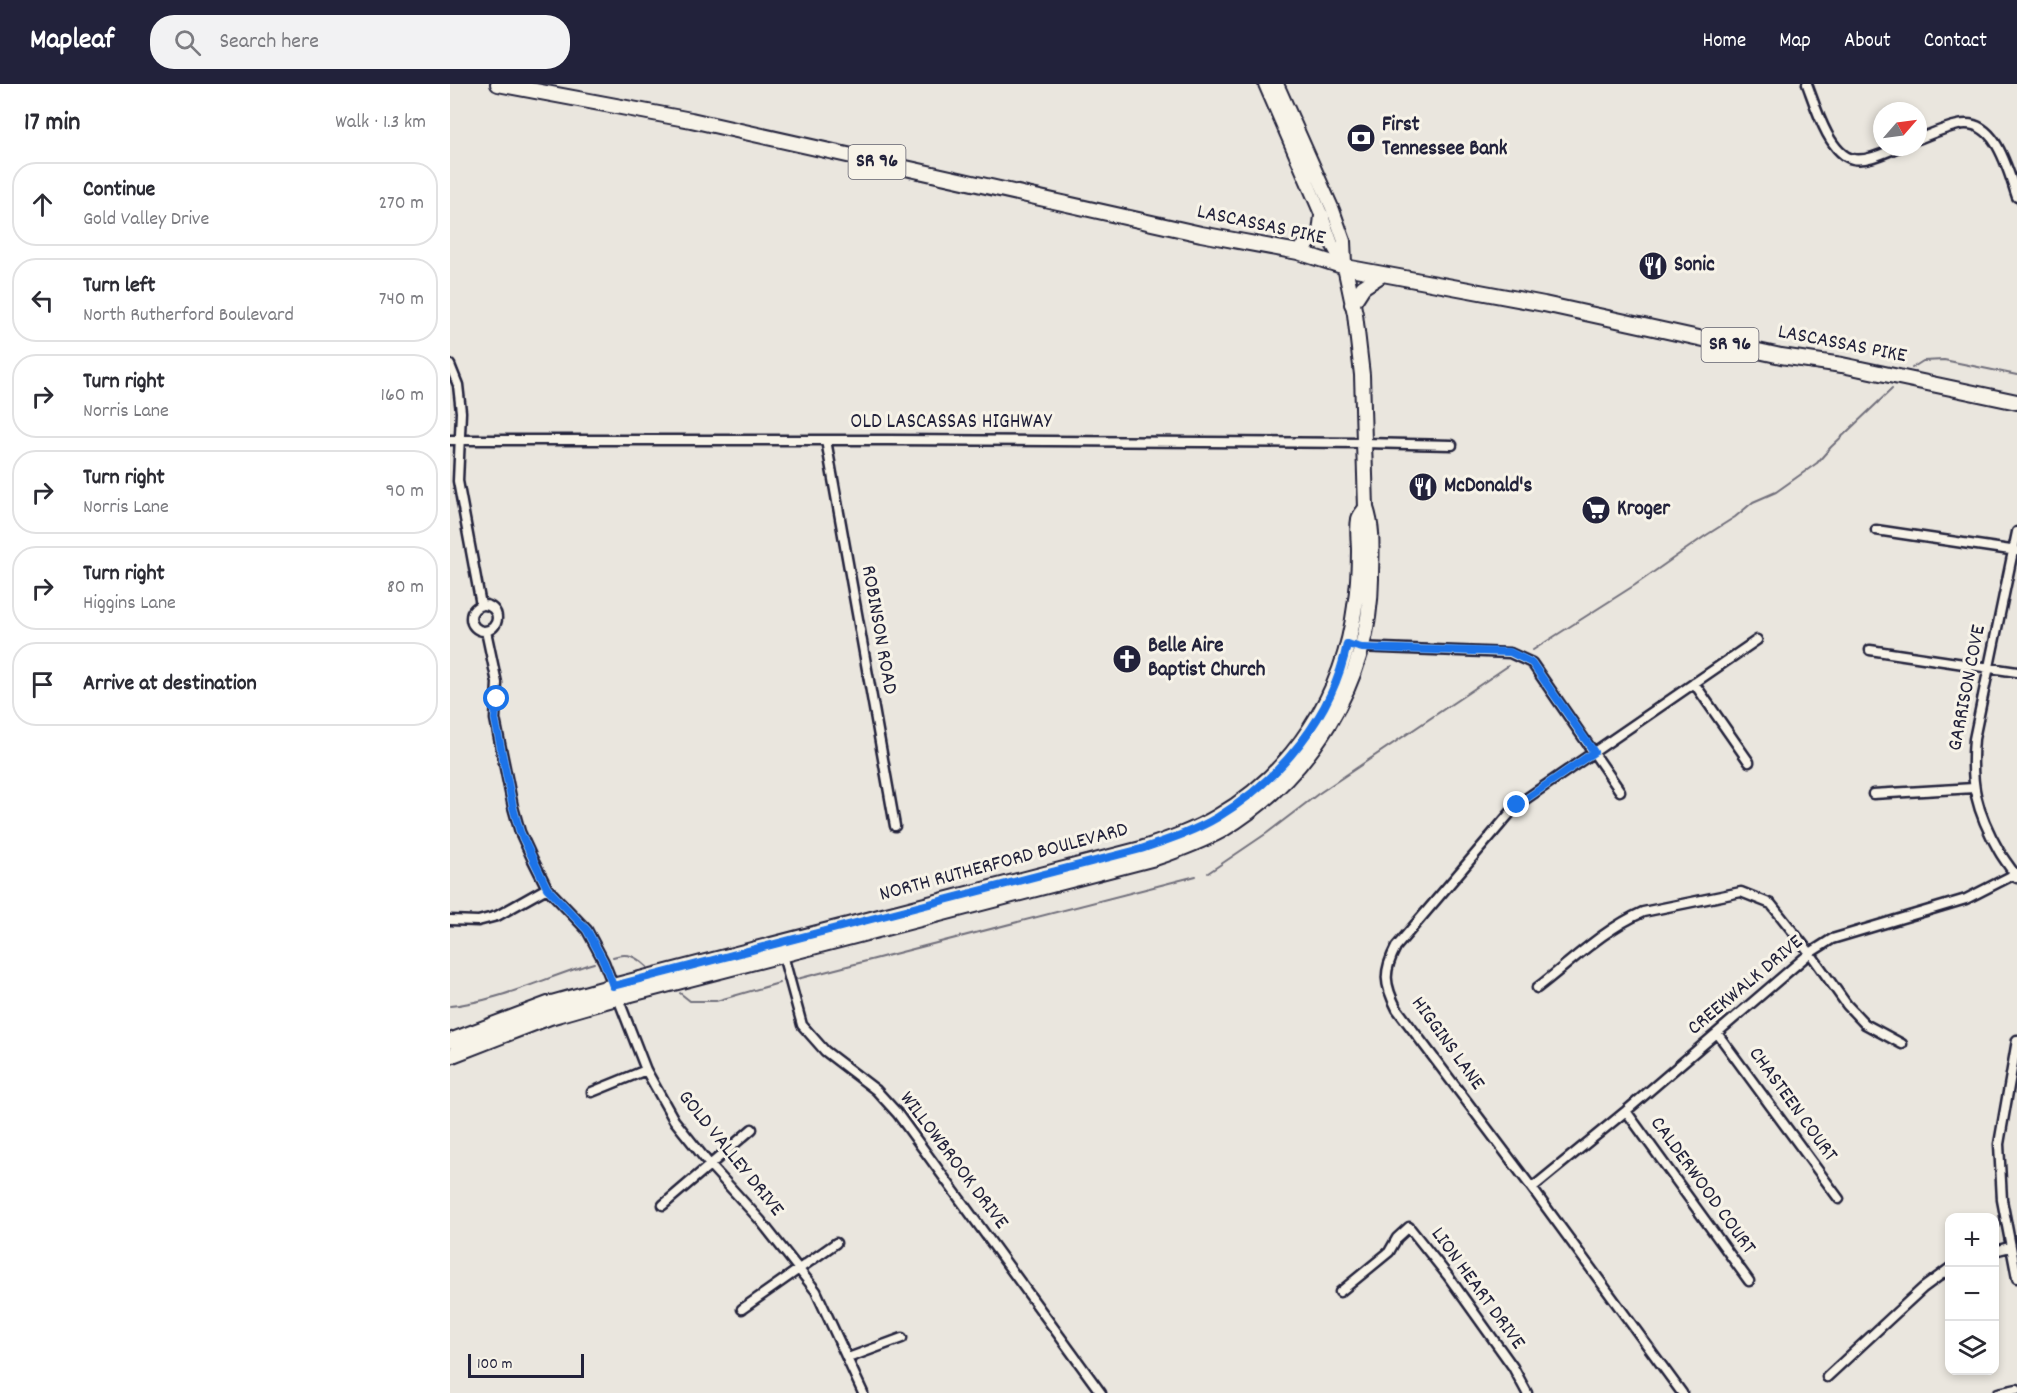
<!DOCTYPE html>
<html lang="en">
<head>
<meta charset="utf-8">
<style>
  :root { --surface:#fff; --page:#f2f2f3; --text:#2b2b33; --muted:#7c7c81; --line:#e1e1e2; --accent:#22223b }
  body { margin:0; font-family:Dekko,sans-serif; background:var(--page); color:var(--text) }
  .controls { position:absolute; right:18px; bottom:18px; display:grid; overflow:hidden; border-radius:12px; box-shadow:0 3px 9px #0003 }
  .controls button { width:54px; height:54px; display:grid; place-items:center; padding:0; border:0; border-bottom:2px solid var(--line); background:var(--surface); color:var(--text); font:30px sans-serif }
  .compass { position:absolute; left:1423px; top:18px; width:54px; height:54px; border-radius:50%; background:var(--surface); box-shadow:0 3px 9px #0003; rotate:62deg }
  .scale { position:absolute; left:18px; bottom:15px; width:116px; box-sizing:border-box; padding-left:6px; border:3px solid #22223b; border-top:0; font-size:16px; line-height:21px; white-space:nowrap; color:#22223b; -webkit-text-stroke:4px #f7f3e8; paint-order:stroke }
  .stop { position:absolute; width:18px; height:18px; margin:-14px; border:4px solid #1a73e8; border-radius:50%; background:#fff }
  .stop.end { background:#1a73e8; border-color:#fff; box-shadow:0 2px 6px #0008 }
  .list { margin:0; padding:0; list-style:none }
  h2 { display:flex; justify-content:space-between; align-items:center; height:78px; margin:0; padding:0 24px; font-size:26px }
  h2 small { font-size:20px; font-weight:400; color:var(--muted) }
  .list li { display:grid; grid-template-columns:39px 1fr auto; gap:18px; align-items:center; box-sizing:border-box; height:84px; margin:0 12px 12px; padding:0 12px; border:2px solid var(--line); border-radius:24px }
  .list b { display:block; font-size:22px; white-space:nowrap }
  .list p { margin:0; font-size:20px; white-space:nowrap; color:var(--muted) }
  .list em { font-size:20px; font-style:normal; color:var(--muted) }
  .icon { flex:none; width:33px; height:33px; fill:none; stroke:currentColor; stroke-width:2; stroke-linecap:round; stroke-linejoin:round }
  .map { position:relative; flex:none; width:1567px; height:1309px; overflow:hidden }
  header { display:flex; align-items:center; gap:36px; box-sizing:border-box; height:84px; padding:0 30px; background:var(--accent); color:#fff }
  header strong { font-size:28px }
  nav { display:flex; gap:33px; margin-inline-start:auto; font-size:21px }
  .search { width:420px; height:54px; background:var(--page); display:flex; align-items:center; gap:15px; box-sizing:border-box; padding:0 21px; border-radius:24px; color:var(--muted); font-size:22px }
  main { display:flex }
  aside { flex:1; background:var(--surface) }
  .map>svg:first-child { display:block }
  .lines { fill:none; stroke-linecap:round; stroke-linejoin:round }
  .stream { stroke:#716f7b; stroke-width:2 }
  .minor-casing { stroke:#22223b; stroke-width:13 }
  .secondary-casing { stroke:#22223b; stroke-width:16 }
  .primary-casing { stroke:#22223b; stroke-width:18 }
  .minor { stroke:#f7f3e8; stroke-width:8 }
  .secondary { stroke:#f7f3e8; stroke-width:12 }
  .primary { stroke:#f7f3e8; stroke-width:14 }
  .route { stroke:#1a73e8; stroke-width:8 }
  .labels { text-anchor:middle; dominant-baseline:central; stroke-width:6; stroke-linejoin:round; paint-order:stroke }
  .shield { fill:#f7f3e8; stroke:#62616f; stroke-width:1.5 }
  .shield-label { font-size:20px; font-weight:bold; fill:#22223b }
  .poi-label { font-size:21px; font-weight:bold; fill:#22223b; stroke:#f7f3e8; text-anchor:start }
  .street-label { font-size:21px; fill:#22223b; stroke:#f7f3e8 }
</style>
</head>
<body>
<header>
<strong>Mapleaf</strong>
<div class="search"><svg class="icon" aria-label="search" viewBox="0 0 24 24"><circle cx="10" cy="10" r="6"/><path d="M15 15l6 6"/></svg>Search here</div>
<nav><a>Home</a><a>Map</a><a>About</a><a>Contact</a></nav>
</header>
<main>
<aside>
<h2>17 min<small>Walk · 1.3 km</small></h2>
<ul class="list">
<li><svg class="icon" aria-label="ahead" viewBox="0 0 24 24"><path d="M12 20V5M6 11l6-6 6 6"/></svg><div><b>Continue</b><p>Gold Valley Drive</p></div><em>270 m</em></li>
<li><svg class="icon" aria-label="left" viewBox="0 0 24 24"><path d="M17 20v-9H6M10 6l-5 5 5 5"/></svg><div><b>Turn left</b><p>North Rutherford Boulevard</p></div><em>740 m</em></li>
<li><svg class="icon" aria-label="right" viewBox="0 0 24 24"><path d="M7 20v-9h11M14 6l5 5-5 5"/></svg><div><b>Turn right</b><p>Norris Lane</p></div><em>160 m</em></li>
<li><svg class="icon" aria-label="right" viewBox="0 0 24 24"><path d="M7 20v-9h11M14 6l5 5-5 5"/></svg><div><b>Turn right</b><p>Norris Lane</p></div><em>90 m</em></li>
<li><svg class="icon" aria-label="right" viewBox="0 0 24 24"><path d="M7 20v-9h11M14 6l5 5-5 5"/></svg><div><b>Turn right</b><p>Higgins Lane</p></div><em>80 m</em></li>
<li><svg class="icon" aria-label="arrive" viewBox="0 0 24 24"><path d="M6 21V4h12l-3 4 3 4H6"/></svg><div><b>Arrive at destination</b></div></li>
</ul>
</aside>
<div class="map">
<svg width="1567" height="1309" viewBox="0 0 1567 1309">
  <rect width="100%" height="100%" fill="#eae6de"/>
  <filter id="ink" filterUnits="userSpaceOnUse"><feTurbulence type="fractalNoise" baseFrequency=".0167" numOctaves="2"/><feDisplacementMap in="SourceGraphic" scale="12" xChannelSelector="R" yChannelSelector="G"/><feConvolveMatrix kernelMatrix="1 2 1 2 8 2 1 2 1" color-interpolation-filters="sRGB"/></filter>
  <g filter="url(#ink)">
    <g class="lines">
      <path class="stream" d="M1462,284L1473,277L1494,276L1567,291
        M1083,566L1185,501L1255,452L1285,433L1303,418L1326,408L1367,379L1381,363L1442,305
        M758,789L817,749L868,710L1058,582
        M163,873C178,868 185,872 197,883
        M347,895L746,792
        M230,909L240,917H266L329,899
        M0,922C50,917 96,893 144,879"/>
      <g class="minor-casing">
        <path id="minor" d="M1357,0C1365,21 1379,70 1403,75C1417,78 1436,68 1449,63
          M1468,55C1481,50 1494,44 1508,41C1546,32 1558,87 1567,113
          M0,281L8,301L11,328L8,397L31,521
          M0,356H437L914,359L1002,361
          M376,356L445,742
          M1426,446L1567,467
          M1567,448L1524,655C1520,700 1526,727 1549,767C1554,776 1561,784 1567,794
          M21 534a13 13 0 1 1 26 0a13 13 0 1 1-26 0Z
          M36,547L47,599L45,635L63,723L70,748L82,774L97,804L137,846L154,878L196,986L224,1036L260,1081L310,1136L366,1207L413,1309
          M907,563L1060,569L1082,579L1170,707
          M1420,566L1567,588
          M1244,599L1299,678
          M1423,710L1524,704
          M0,836L28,837L47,832L97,804
          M333,871L352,941L375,967L426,1006L447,1029L651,1309
          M1087,904C1121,878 1154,845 1193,828L1291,808L1321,820L1360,869L1397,921L1415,940L1452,960
          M1267,949L1389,1115
          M1567,956L1549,1060L1552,1116L1567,1194
          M142,1008L196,986
          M1176,1027L1299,1197
          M1082,1104L1176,1027L1360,869L1382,855L1516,815L1567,789
          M213,1121L302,1045
          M1544,1167L1560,1163
          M890,1208L939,1168L947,1154L959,1143L998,1192L1063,1283L1077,1309
          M292,1225L386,1159
          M398,1274L452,1254
          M1377,1293L1473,1204L1500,1184
          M1232,1309L1082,1104L947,925C934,900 933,888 946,863L1067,721L1307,556
          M1548,1309L1567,1305"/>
      </g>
      <g class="secondary-casing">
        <path id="secondary" d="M815,0L872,132L882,160L895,183
          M827,0L883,126L894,157L895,179"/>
      </g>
      <g class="primary-casing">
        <path id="primary" d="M48,0L241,36L751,150L848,168L895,183L1094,220L1331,272L1392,281L1567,318
          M848,168L870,149L872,132
          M902,220L913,203L933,190
          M0,957L98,920L163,902L691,765C717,756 744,747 767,733C844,688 894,610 905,522C908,504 909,486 909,467C909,457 907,445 909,435C910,431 914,427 916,424
          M0,972L100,933L166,914L705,774C728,766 750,758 772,746C859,694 920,598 921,495C921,471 924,447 916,424L912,291L905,230L895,183"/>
      </g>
      <use href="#minor" class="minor"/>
      <use href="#secondary" class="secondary"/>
      <use href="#primary" class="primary"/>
    </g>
  </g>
  <g class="lines" filter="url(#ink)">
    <path class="route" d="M47,615L45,635L63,723L70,748L97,804L137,846L154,878L163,902L691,765C717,756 745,747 768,733C830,695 883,632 897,560L912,564L1060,568L1082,579L1144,668L1067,721"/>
  </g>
  <defs>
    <g id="bank-disc" transform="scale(1.5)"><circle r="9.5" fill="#22223b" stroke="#f7f3e8"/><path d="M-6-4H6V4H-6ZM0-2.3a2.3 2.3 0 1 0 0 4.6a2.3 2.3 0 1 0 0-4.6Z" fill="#fff"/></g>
    <g id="restaurant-disc" transform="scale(1.5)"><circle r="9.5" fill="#22223b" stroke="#f7f3e8"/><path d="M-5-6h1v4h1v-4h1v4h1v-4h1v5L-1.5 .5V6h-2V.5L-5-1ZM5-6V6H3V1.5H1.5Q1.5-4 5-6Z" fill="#fff"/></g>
    <g id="supermarket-disc" transform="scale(1.5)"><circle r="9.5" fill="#22223b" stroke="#f7f3e8"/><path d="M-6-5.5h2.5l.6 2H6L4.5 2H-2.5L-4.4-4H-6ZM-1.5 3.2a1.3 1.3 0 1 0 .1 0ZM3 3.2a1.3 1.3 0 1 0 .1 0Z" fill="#fff"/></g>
    <g id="church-disc" transform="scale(1.5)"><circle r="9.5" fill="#22223b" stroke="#f7f3e8"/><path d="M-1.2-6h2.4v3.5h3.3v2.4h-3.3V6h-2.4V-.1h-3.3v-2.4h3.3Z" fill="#fff"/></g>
  </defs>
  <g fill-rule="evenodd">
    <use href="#bank-disc" x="911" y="54"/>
    <use href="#restaurant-disc" x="1203" y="182"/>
    <use href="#restaurant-disc" x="973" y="403"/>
    <use href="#supermarket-disc" x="1146" y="426"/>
    <use href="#church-disc" x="677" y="575"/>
  </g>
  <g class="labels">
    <g class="shield">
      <rect x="398.5" y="61" width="57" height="34" rx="4.5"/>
      <rect x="1251.5" y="244" width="57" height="34" rx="4.5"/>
    </g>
    <g class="shield-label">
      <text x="427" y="78">SR 96</text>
      <text x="1280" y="261">SR 96</text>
    </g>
    <g class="poi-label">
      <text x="932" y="42">First<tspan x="932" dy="24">Tennessee Bank</tspan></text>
      <text x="1224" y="182">Sonic</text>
      <text x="994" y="403">McDonald's</text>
      <text x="1167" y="426">Kroger</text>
      <text x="698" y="563">Belle Aire<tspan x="698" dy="24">Baptist Church</tspan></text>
    </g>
    <g class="street-label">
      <text transform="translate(811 142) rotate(12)">LASCASSAS PIKE</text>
      <text transform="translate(1392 261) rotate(11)">LASCASSAS PIKE</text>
      <text x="501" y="339">OLD LASCASSAS HIGHWAY</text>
      <text transform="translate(428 546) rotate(80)">ROBINSON ROAD</text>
      <text transform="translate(1518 604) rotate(-79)">GARRISON COVE</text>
      <text transform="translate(554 779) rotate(-15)">NORTH RUTHERFORD BOULEVARD</text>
      <text transform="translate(1296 902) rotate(-40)">CREEKWALK DRIVE</text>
      <text transform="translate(997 960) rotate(54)">HIGGINS LANE</text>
      <text transform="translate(1342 1021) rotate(54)">CHASTEEN COURT</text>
      <text transform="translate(280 1070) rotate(51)">GOLD VALLEY DRIVE</text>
      <text transform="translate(503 1077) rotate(53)">WILLOWBROOK DRIVE</text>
      <text transform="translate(1252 1102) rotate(54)">CALDERWOOD COURT</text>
      <text transform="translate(1027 1205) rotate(54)">LION HEART DRIVE</text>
    </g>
  </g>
</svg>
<div class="controls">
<button>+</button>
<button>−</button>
<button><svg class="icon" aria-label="layers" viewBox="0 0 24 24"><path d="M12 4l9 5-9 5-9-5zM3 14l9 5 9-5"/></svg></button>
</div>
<svg class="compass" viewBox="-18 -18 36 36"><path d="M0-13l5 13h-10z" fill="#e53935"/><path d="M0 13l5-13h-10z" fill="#7c7c81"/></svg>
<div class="scale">100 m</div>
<div class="stop" style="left:47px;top:615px"></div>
<div class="stop end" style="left:1067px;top:721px"></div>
</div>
</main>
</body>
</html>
